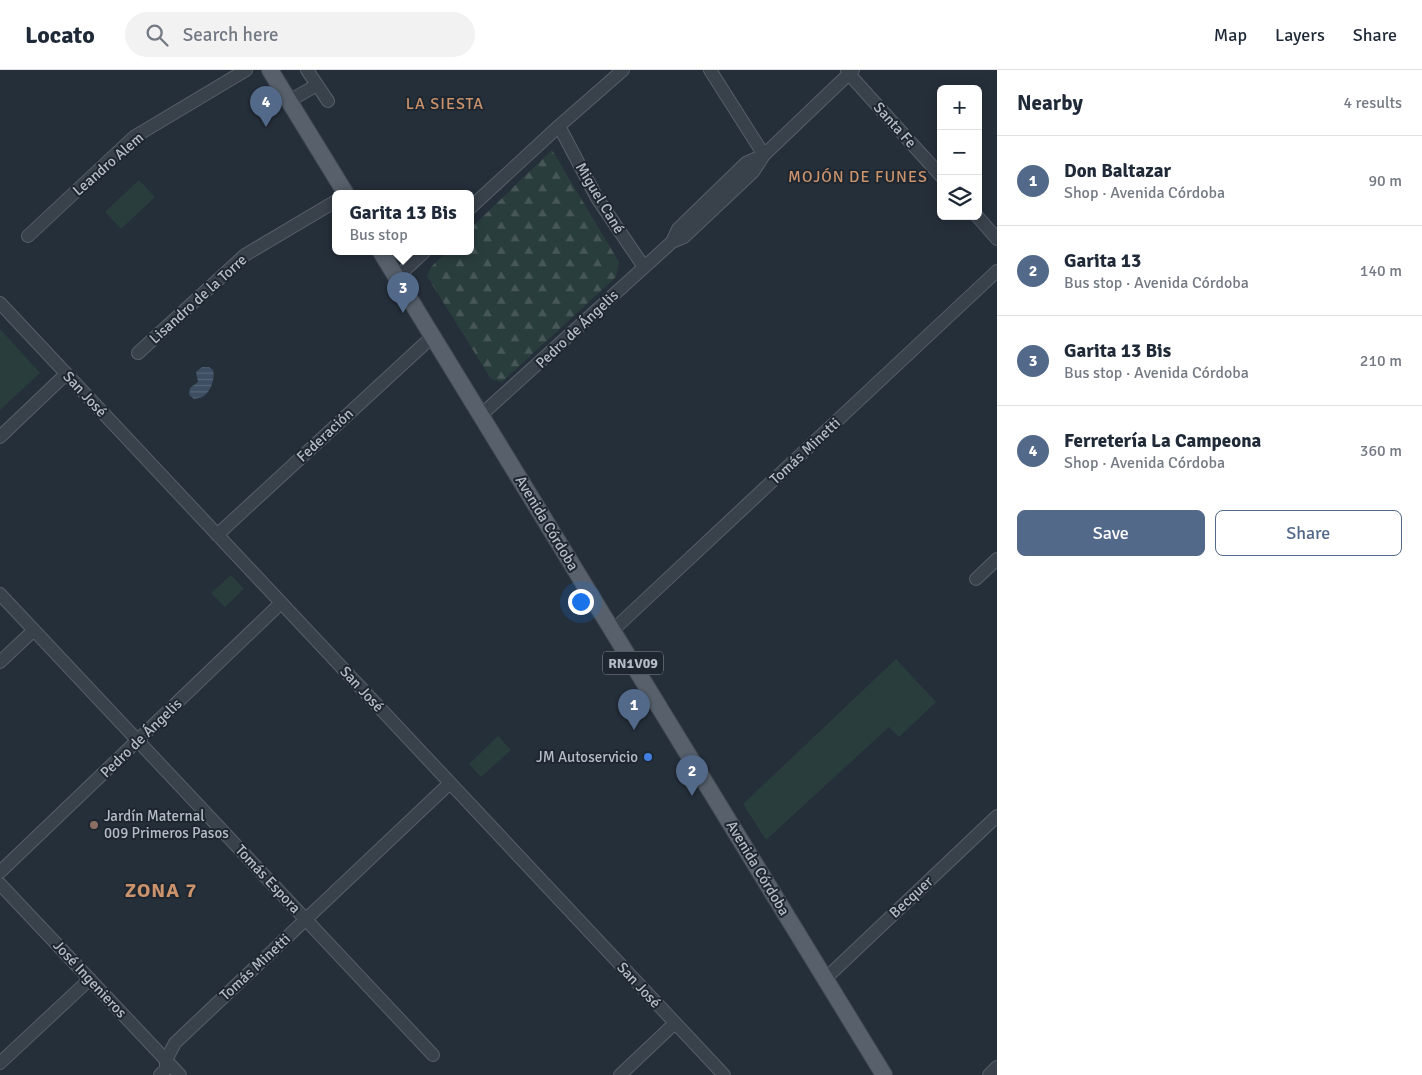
<!DOCTYPE html>
<html lang="en">
<head>
<meta charset="utf-8">
<style>
  :root { --surface:#fff; --page:#f2f2f3; --text:#1f2937; --muted:#747a83; --line:#e0e1e3; --accent:#536989 }
  body { margin:0; font-family:Signika,sans-serif; background:var(--page); color:var(--text) }
  .controls { position:absolute; right:15px; top:15px; display:grid; overflow:hidden; border-radius:8px; box-shadow:0 2px 12px #0003 }
  .controls button { width:45px; height:45px; display:grid; place-items:center; padding:0; border:0; border-bottom:1px solid var(--line); background:var(--surface); color:var(--text); font:25px sans-serif }
  .you { position:absolute; left:580px; top:531px; width:18px; height:18px; margin:-12px; border:4px solid #fff; border-radius:50%; background:#1a73e8; box-shadow:0 0 0 8px #1a73e833 }
  .badge { display:grid; place-items:center; width:32px; height:32px; border-radius:50%; background:var(--accent); color:#fff; font-size:16px; font-weight:700 }
  .pin { position:absolute; translate:-50% -41px; filter:drop-shadow(0 1px 2px #0008) }
  .pin::after { content:''; position:absolute; top:26px; width:18px; height:15px; background:inherit; clip-path:polygon(0 0,100% 0,50% 100%) }
  .popup { position:absolute; left:332px; top:120px; width:142px; height:65px; box-sizing:border-box; display:grid; place-content:center; border-radius:8px; background:var(--surface); filter:drop-shadow(0 1px 4px #0005); font-size:16px; white-space:nowrap; color:var(--muted) }
  .popup b { font-size:19px; color:var(--text) }
  .popup::after { content:''; position:absolute; left:50%; top:100%; margin-left:-10px; border:10px solid transparent; border-top-color:var(--surface) }
  .list { margin:0; padding:0; list-style:none }
  h2 { display:flex; justify-content:space-between; align-items:center; height:65px; margin:0; padding:0 20px; font-size:21px }
  h2 small { font-size:16px; font-weight:400; color:var(--muted) }
  .list li { display:grid; grid-template-columns:32px 1fr auto; gap:15px; align-items:center; box-sizing:border-box; height:90px; padding:0 20px; border-top:1px solid var(--line) }
  .list b { display:block; font-size:19px; white-space:nowrap }
  .list p { margin:0; font-size:16px; white-space:nowrap; color:var(--muted) }
  .list em { font-size:16px; font-style:normal; color:var(--muted) }
  .actions { display:flex; gap:10px; padding:15px 20px }
  .actions a { flex:1; padding:11px 0; border:1px solid var(--accent); border-radius:8px; text-align:center; font-size:18px; color:var(--accent) }
  .actions .main { background:var(--accent); color:#fff }
  .icon { flex:none; width:28px; height:28px; fill:none; stroke:currentColor; stroke-width:2; stroke-linecap:round; stroke-linejoin:round }
  .map { position:relative; flex:none; width:997px; height:1005px; overflow:hidden }
  header { display:flex; align-items:center; gap:30px; box-sizing:border-box; height:70px; padding:0 25px; background:var(--surface); border-bottom:1px solid var(--line) }
  header strong { font-size:24px }
  nav { display:flex; gap:28px; margin-inline-start:auto; font-size:18px }
  .search { width:350px; height:45px; background:var(--page); display:flex; align-items:center; gap:12px; box-sizing:border-box; padding:0 18px; border-radius:28px; color:var(--muted); font-size:19px }
  main { display:flex }
  aside { flex:1; background:var(--surface) }
  .map>svg:first-child { display:block }
  .grass { fill:#2a3d3d }
  .forest { fill:url(#forest-firs) }
  .water { fill:url(#water-rules) }
  .lines { fill:none; stroke-linecap:round; stroke-linejoin:round }
  .minor-casing { stroke:#575f69; stroke-width:14 }
  .major-casing { stroke:#424a54; stroke-width:18 }
  .minor { stroke:#39414b; stroke-width:12 }
  .major { stroke:#57606b; stroke-width:16 }
  .shop-dot { fill:#3f7fe0; stroke:#1e2630; stroke-width:2 }
  .education-dot { fill:#8d6e63; stroke:#1e2630; stroke-width:2 }
  .labels { text-anchor:middle; dominant-baseline:central; stroke-width:4; stroke-linejoin:round; paint-order:stroke }
  .shield { fill:#1e2630; stroke:#888f99; stroke-width:1 }
  .shield-label { font-size:14px; font-weight:bold; fill:#b5bcc6 }
  .street-label { font-size:15px; fill:#b5bcc6; stroke:#1e2630 }
  .poi-label { font-size:15px; fill:#b5bcc6; stroke:#1e2630; text-anchor:end }
  .neighbourhood-label { font-size:16px; letter-spacing:1px; fill:#ca936c; stroke:#1e2630 }
  .district-label { font-size:20px; font-weight:bold; letter-spacing:1px; fill:#ca936c; stroke:#1e2630 }
</style>
</head>
<body>
<header>
<strong>Locato</strong>
<div class="search"><svg class="icon" aria-label="search" viewBox="0 0 24 24"><circle cx="10" cy="10" r="6"/><path d="M15 15l6 6"/></svg>Search here</div>
<nav><a>Map</a><a>Layers</a><a>Share</a></nav>
</header>
<main>
<div class="map">
<svg width="997" height="1005" viewBox="0 0 997 1005">
  <defs>
    <pattern id="forest-firs" width="22" height="20" patternUnits="userSpaceOnUse" patternTransform="scale(1.25)"><rect width="22" height="20" fill="#2a3d3d"/><path d="M5 1l3.5 6h-7zM16 11l3.5 6h-7z" fill="#475758"/></pattern>
    <pattern id="water-rules" width="6" height="5" patternUnits="userSpaceOnUse" patternTransform="scale(1.25)"><rect width="6" height="5" fill="#3d4d62"/><path d="M0 2.5h6" fill="none" stroke="#576577"/></pattern>
  </defs>
  <rect width="100%" height="100%" fill="#252f3a"/>
  <path class="grass" d="M139,110L155,127L121,159L105,142Z
    M0,259L40,303L0,340Z
    M231,505L244,519L225,537L211,523Z
    M896,589L936,632L899,667L889,657L766,770L743,734Z
    M498,666L511,680L481,707L469,694Z"/>
  <path class="forest" d="M552,80L619,192L616,207L502,312L491,309L427,206L431,197L446,182H470L471,158Z"/>
  <path class="water" d="M202,297H209L213,300C215,306 212,319 206,324C203,328 198,328 194,329L189,325L190,318L198,312L196,302Z"/>
  <g class="lines">
    <g class="minor-casing">
      <path id="minor" d="M307,0L328,31
        M710,0L764,85
        M847,0L849,4L941,106
        M289,31L317,15
        M559,56L597,128L644,197
        M470,138L559,56L623,0
        M977,146L997,169
        M28,166L134,67L246,0
        M672,172L678,159L746,93L764,85
        M397,207L424,182
        M0,233L724,1005
        M138,283L245,185L336,131
        M481,345L672,172L684,167L753,102L764,85L853,0
        M0,367L66,304
        M217,465L433,266
        M976,509L997,489
        M0,524L433,985
        M612,561L997,201
        M0,592L34,560
        M0,802L281,533
        M0,814L180,1005
        M825,909L997,746
        M0,993L90,909
        M160,1005L166,999V990L175,973L450,713
        M620,1005L675,953
        M989,1005L997,997"/>
    </g>
    <g class="major-casing">
      <path id="major" d="M270,0L346,124
        M381,182L884,1005"/>
    </g>
    <use href="#minor" class="minor"/>
    <use href="#major" class="major"/>
  </g>
  <circle class="shop-dot" cx="648" cy="687" r="5"/>
  <circle class="education-dot" cx="94" cy="755" r="5"/>
  <g class="labels">
    <rect class="shield" x="603" y="581.5" width="60" height="23" rx="4"/>
    <g class="shield-label">
      <text x="633" y="593">RN1V09</text>
    </g>
    <g class="street-label">
      <text transform="translate(895 55) rotate(48)">Santa Fe</text>
      <text transform="translate(108 94) rotate(-41)">Leandro Alem</text>
      <text transform="translate(600 128) rotate(59)">Miguel Cané</text>
      <text transform="translate(198 229) rotate(-42)">Lisandro de la Torre</text>
      <text transform="translate(577 259) rotate(-43)">Pedro de Ángelis</text>
      <text transform="translate(85 324) rotate(47)">San José</text>
      <text transform="translate(325 365) rotate(-43)">Federación</text>
      <text transform="translate(805 381) rotate(-43)">Tomás Minetti</text>
      <text transform="translate(547 453) rotate(59)">Avenida Córdoba</text>
      <text transform="translate(362 619) rotate(47)">San José</text>
      <text transform="translate(141 668) rotate(-44)">Pedro de Ángelis</text>
      <text transform="translate(758 798) rotate(59)">Avenida Córdoba</text>
      <text transform="translate(268 809) rotate(47)">Tomás Espora</text>
      <text transform="translate(911 827) rotate(-43)">Becquer</text>
      <text transform="translate(255 897) rotate(-43)">Tomás Minetti</text>
      <text transform="translate(90 909) rotate(47)">José Ingenieros</text>
      <text transform="translate(639 915) rotate(47)">San José</text>
    </g>
    <g class="poi-label">
      <text x="638" y="687">JM Autoservicio</text>
      <text x="104" y="746" text-anchor="start">Jardín Maternal<tspan x="104" dy="17">009 Primeros Pasos</tspan></text>
    </g>
    <g class="neighbourhood-label">
      <text x="445" y="34">LA SIESTA</text>
      <text x="858" y="107">MOJÓN DE FUNES</text>
    </g>
    <g class="district-label">
      <text x="161" y="820">ZONA 7</text>
    </g>
  </g>
</svg>
<div class="controls">
<button>+</button>
<button>−</button>
<button><svg class="icon" aria-label="layers" viewBox="0 0 24 24"><path d="M12 4l9 5-9 5-9-5zM3 14l9 5 9-5"/></svg></button>
</div>
<div class="you"></div>
<div class="pin badge" style="left:634px;top:660px">1</div>
<div class="pin badge" style="left:692px;top:726px">2</div>
<div class="pin badge" style="left:403px;top:243px">3</div>
<div class="popup"><b>Garita 13 Bis</b>Bus stop</div>
<div class="pin badge" style="left:266px;top:57px">4</div>
</div>
<aside>
<h2>Nearby<small>4 results</small></h2>
<ul class="list">
<li><span class="badge">1</span><div><b>Don Baltazar</b><p>Shop · Avenida Córdoba</p></div><em>90 m</em></li>
<li><span class="badge">2</span><div><b>Garita 13</b><p>Bus stop · Avenida Córdoba</p></div><em>140 m</em></li>
<li><span class="badge">3</span><div><b>Garita 13 Bis</b><p>Bus stop · Avenida Córdoba</p></div><em>210 m</em></li>
<li><span class="badge">4</span><div><b>Ferretería La Campeona</b><p>Shop · Avenida Córdoba</p></div><em>360 m</em></li>
</ul>
<div class="actions"><a class="main">Save</a><a>Share</a></div>
</aside>
</main>
</body>
</html>
